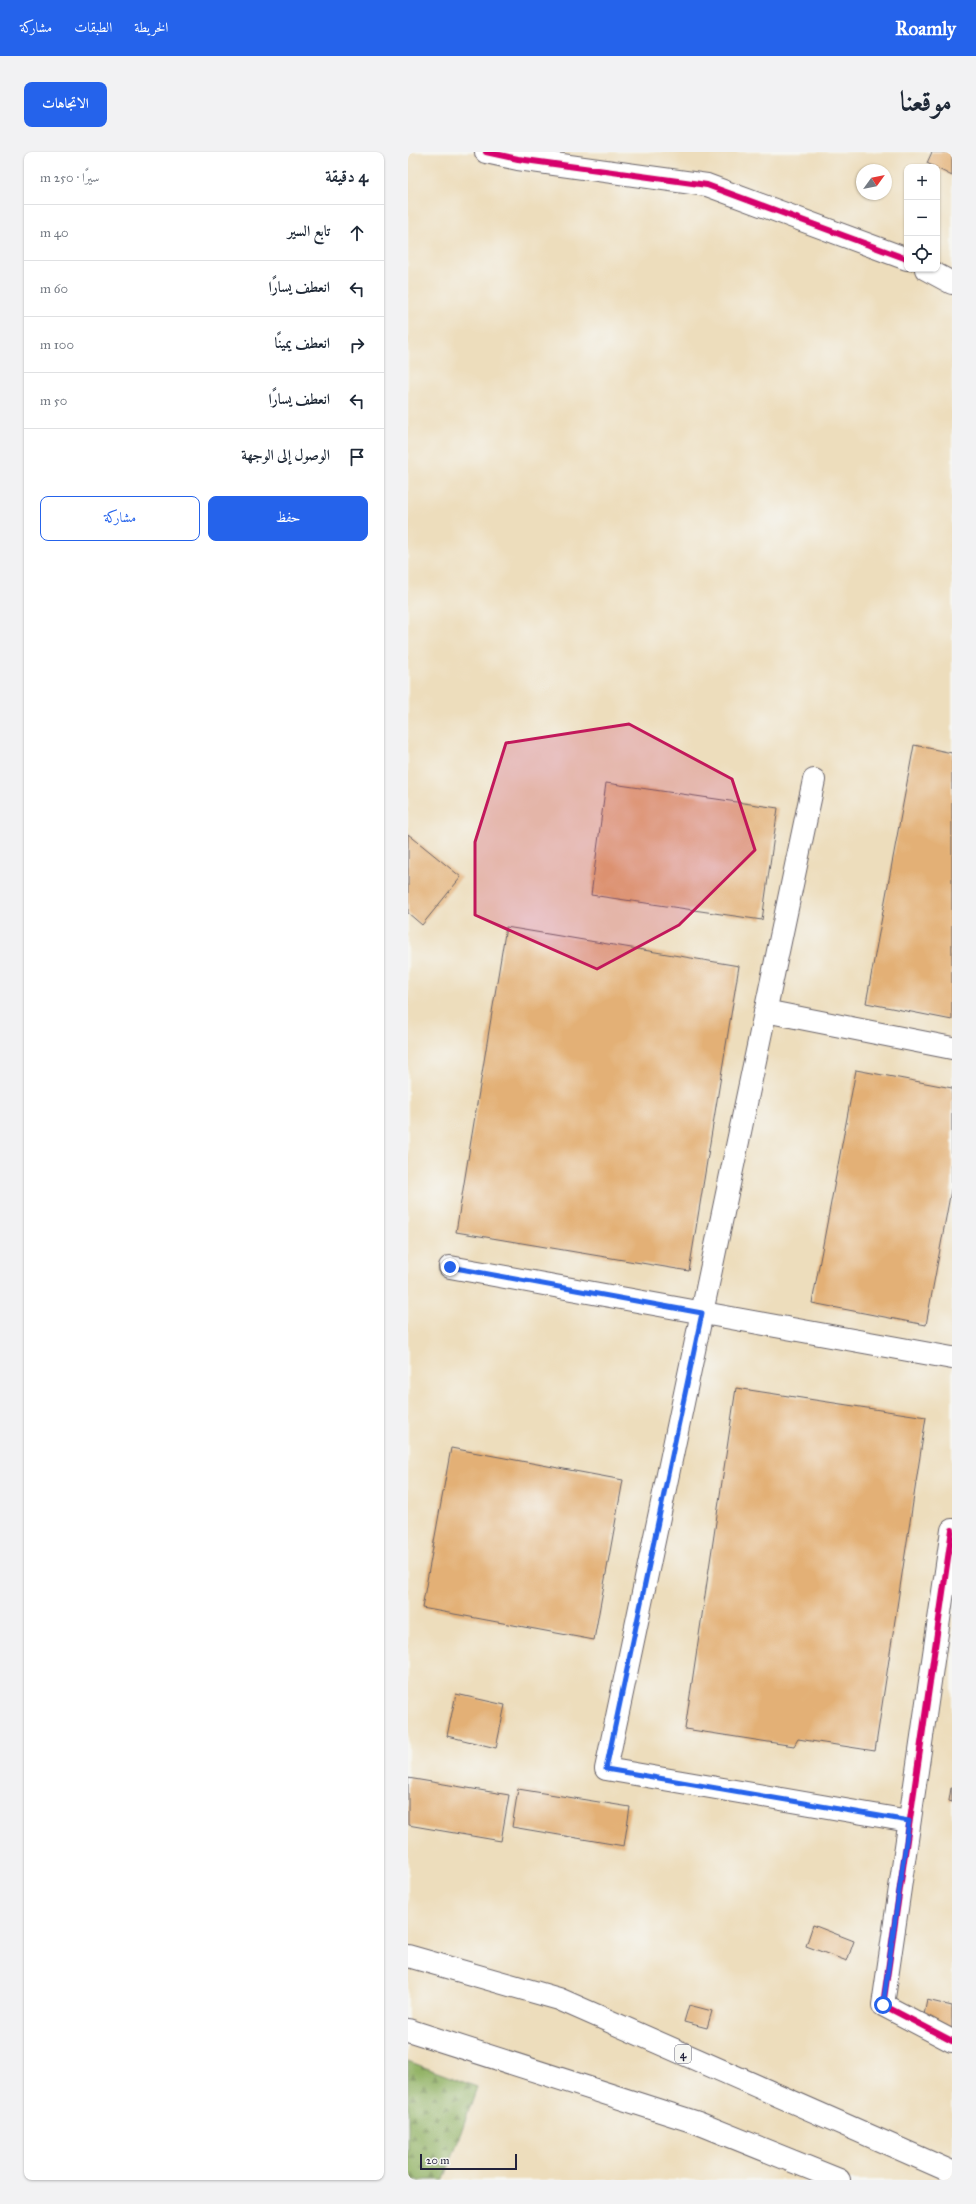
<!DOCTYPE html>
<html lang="ar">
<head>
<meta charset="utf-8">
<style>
  :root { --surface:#fff; --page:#f2f2f3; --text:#1f2937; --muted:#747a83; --line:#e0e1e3; --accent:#2563eb }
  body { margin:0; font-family:"IM FELL Great Primer",Amiri,serif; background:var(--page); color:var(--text); direction:rtl }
  .controls { position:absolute; right:12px; top:12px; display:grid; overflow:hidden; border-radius:8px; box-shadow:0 1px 3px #0004 }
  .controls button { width:36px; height:36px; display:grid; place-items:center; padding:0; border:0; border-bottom:1px solid var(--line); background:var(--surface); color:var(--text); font:20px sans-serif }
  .compass { position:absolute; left:448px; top:12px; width:36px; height:36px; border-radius:50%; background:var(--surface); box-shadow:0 1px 3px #0004; rotate:57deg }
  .scale { position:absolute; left:12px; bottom:10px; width:97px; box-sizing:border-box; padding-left:4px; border:2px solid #22223b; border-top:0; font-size:11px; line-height:14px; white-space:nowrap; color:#22223b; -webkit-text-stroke:3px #f6f6f2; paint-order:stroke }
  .stop { position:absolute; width:12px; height:12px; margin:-9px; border:3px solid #2563eb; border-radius:50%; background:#fff }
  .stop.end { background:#2563eb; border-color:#fff; box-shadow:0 1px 4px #0008 }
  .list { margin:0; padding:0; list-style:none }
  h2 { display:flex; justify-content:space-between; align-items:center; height:52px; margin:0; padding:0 16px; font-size:17px }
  h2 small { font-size:13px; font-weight:400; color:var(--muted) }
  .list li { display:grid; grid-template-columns:26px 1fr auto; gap:12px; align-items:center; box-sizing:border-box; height:56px; padding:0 16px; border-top:1px solid var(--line) }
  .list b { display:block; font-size:15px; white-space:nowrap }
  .list em { font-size:13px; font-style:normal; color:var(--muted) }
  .actions { display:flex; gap:8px; padding:12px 16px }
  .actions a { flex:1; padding:9px 0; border:1px solid var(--accent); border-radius:8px; text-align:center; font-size:14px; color:var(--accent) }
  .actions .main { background:var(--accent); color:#fff }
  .icon { flex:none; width:22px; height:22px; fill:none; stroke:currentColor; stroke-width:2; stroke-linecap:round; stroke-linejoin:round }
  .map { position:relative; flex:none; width:544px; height:2028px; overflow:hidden; direction:ltr; border-radius:8px }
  header { display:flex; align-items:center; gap:24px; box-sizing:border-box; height:56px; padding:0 20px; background:var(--accent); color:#fff }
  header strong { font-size:19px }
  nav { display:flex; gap:22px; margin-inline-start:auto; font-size:14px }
  .intro { display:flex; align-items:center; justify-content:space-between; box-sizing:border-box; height:96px; padding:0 24px }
  h1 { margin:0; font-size:28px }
  .button { padding:10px 18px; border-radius:8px; background:var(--accent); color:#fff; font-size:14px; font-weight:700 }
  main { display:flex; gap:24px; padding:0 24px }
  aside { flex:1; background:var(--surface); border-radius:8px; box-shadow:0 1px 3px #0004 }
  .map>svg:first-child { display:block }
  .forest { fill:url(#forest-firs); stroke:#5a6a50 }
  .building { fill:#e3b076 }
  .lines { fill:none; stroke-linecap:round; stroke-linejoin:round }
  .minor-casing { stroke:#696368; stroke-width:24 }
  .major-casing { stroke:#696368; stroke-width:24 }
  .minor { stroke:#fff; stroke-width:22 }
  .major { stroke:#fff; stroke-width:22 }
  .cycleway-casing { stroke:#f6f6f2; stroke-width:8 }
  .cycleway { stroke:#d6006c; stroke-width:6 }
  .route { stroke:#2563eb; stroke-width:5 }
  .marked { fill:#c2185b; fill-opacity:0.2; stroke:#c2185b; stroke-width:3; stroke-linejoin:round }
  .labels { text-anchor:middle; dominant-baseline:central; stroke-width:3.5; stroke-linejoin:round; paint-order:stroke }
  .shield { fill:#f6f6f2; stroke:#626272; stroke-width:1 }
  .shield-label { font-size:11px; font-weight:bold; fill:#22223b }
</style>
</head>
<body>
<header>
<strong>Roamly</strong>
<nav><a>الخريطة</a><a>الطبقات</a><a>مشاركة</a></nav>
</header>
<div class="intro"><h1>موقعنا</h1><a class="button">الاتجاهات</a></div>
<main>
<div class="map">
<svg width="544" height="2028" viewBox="0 0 544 2028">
  <defs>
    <pattern id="forest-firs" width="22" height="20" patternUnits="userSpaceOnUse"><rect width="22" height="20" fill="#92b265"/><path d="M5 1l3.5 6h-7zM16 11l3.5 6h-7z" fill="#779054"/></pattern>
  </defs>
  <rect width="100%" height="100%" fill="#f6f6f2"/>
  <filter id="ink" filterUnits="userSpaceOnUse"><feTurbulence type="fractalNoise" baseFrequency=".025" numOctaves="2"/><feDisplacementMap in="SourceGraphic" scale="8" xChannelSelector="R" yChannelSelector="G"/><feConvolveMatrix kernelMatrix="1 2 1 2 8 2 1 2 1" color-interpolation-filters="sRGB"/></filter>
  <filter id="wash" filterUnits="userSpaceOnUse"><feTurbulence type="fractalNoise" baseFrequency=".012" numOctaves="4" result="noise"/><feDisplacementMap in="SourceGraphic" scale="16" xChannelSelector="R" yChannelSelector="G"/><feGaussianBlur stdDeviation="0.9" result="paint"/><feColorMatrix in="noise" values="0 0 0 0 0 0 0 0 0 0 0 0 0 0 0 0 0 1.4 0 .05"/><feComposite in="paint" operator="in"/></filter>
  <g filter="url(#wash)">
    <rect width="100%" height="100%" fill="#edddbc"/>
    <path class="forest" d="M0,1909L69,1935L36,2028H0Z"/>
    <g id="blocks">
      <path class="building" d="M524,0H544V24L519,11Z
        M506,593L544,601V868L458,851Z
        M198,631L370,656L354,768L183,743Z
        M0,682L53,725L14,773L0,761Z
        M98,775L331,814L281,1119L48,1080Z
        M448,918L544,936V1033L518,1173L404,1151Z
        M328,1236L518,1265L467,1599L390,1587L386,1594L277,1577Z
        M43,1296L215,1328L186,1488L14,1456Z
        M48,1542L97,1553L88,1596L39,1584Z
        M0,1626L101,1643L93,1689L0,1673Z
        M543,1636H544V1650L541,1649Z
        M110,1637L222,1655L216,1694L104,1675Z
        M405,1773L446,1789L439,1809L398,1794Z
        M519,1848L544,1854V1877L538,1876L539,1874L515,1868Z
        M281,1853L304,1859L299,1876L276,1870Z"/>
    </g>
  </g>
  <g filter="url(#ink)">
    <use href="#blocks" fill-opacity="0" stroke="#696368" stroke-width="1"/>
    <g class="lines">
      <g class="minor-casing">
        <path id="minor" d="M78,0L110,7L299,33L499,107
          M518,117L544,131
          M406,628L198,1617L501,1669
          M357,859L544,896
          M42,1115L544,1206
          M544,1378L475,1853L544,1889"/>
      </g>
      <g class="major-casing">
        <path id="major" d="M0,1804L151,1847L544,2020
          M0,1878L290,1971L431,2028"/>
      </g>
      <use href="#minor" class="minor"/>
      <use href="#major" class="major"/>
      <g class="cycleway-casing">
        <path id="cycleway" d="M78,0L110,7L299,33L499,107
          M544,1378L475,1853L544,1889"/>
      </g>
      <use href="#cycleway" class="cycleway"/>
    </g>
  </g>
  <g class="lines" filter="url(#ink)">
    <path class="route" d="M42,1115L294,1161L198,1617L501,1669L475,1853"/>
  </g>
  <path class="marked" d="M221,572L324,627L347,698L271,773L189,817L67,763V690L98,591Z"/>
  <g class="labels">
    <rect class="shield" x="267" y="1893" width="16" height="18" rx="3"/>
    <g class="shield-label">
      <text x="275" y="1902">4</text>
    </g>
  </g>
</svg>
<div class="controls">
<button>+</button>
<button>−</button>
<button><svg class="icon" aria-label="locate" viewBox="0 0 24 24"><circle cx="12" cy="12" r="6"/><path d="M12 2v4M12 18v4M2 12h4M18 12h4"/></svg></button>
</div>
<svg class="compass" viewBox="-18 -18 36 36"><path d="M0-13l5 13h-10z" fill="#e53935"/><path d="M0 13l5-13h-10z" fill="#747a83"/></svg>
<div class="scale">20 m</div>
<div class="stop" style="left:475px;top:1853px"></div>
<div class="stop end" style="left:42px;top:1115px"></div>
</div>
<aside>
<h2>4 دقيقة<small>سيرًا · 250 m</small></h2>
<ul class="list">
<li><svg class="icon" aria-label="ahead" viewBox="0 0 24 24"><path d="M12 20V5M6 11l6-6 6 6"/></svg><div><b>تابع السير</b></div><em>40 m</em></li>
<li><svg class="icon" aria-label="left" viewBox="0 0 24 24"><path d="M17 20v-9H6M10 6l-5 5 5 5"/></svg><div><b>انعطف يسارًا</b></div><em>60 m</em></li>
<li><svg class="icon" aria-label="right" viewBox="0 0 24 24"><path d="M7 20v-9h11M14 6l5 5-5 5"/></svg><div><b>انعطف يمينًا</b></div><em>100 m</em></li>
<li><svg class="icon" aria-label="left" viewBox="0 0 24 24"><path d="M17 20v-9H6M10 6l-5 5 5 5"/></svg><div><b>انعطف يسارًا</b></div><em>50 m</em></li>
<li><svg class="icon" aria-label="arrive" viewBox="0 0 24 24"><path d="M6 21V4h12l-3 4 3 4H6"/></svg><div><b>الوصول إلى الوجهة</b></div></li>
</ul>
<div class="actions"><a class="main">حفظ</a><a>مشاركة</a></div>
</aside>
</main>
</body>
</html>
